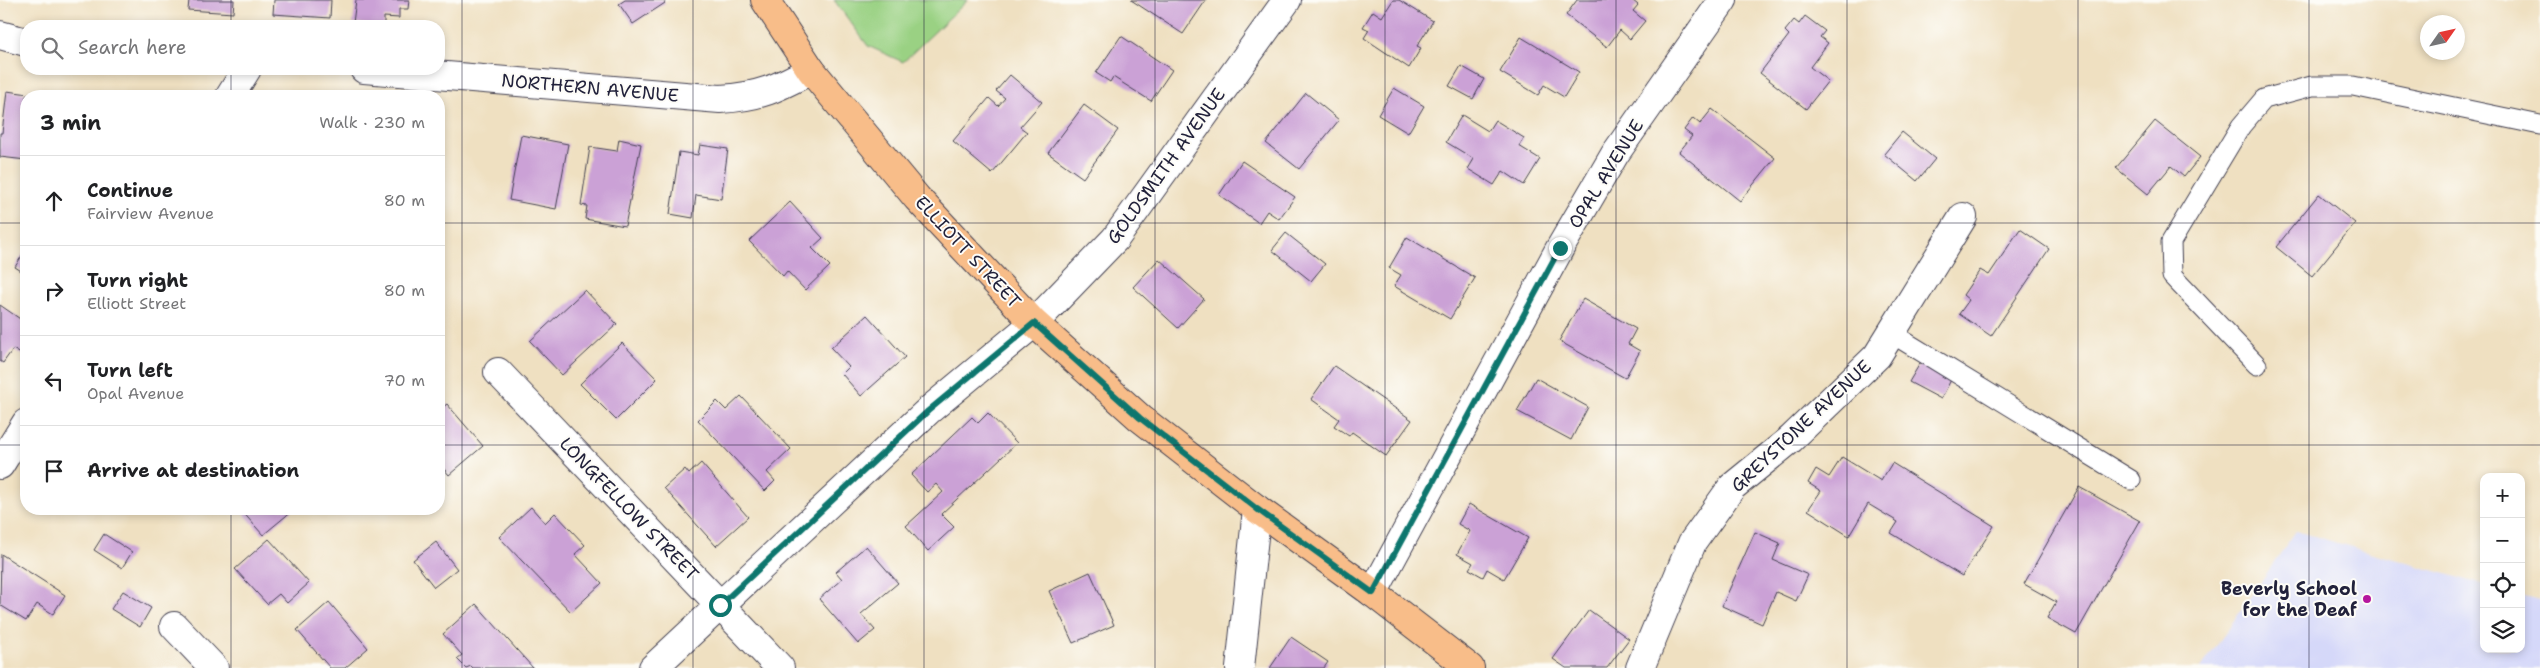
<!DOCTYPE html>
<html lang="en">
<head>
<meta charset="utf-8">
<style>
  :root { --surface:#fff; --page:#f6f6f6; --text:#202124; --muted:#757577; --line:#e0e0e0 }
  body { margin:0; font-family:"Shantell Sans",sans-serif; background:var(--page); color:var(--text) }
  .controls { position:absolute; right:15px; bottom:15px; display:grid; overflow:hidden; border-radius:10px; box-shadow:0 2px 8px #0003 }
  .controls button { width:45px; height:45px; display:grid; place-items:center; padding:0; border:0; border-bottom:1px solid var(--line); background:var(--surface); color:var(--text); font:25px sans-serif }
  .compass { position:absolute; left:2420px; top:15px; width:45px; height:45px; border-radius:50%; background:var(--surface); box-shadow:0 2px 8px #0003; rotate:56deg }
  .stop { position:absolute; width:15px; height:15px; margin:-11px; border:4px solid #0f766e; border-radius:50%; background:#fff }
  .stop.end { background:#0f766e; border-color:#fff; box-shadow:0 1px 5px #0008 }
  .list { margin:0; padding:0; list-style:none }
  h2 { display:flex; justify-content:space-between; align-items:center; height:65px; margin:0; padding:0 20px; font-size:21px }
  h2 small { font-size:16px; font-weight:400; color:var(--muted) }
  .list li { display:grid; grid-template-columns:32px 1fr auto; gap:15px; align-items:center; box-sizing:border-box; height:90px; padding:0 20px; border-top:1px solid var(--line) }
  .list b { display:block; font-size:19px; white-space:nowrap }
  .list p { margin:0; font-size:16px; white-space:nowrap; color:var(--muted) }
  .list em { font-size:16px; font-style:normal; color:var(--muted) }
  .icon { flex:none; width:28px; height:28px; fill:none; stroke:currentColor; stroke-width:2; stroke-linecap:round; stroke-linejoin:round }
  .map { position:relative; flex:none; width:2540px; height:668px; overflow:hidden }
  .search { position:absolute; background:var(--surface); box-shadow:0 2px 8px #0003; left:20px; top:20px; width:425px; height:55px; display:flex; align-items:center; gap:12px; box-sizing:border-box; padding:0 18px; border-radius:20px; color:var(--muted); font-size:19px }
  .panel { position:absolute; background:var(--surface); box-shadow:0 2px 8px #0003; left:20px; top:90px; width:425px; height:425px; border-radius:20px }
  .map>svg:first-child { display:block }
  .built { fill:#d5d8f9 }
  .green { fill:#9ad183; stroke:#5e7a5f }
  .building { fill:#cba1d6 }
  .lines { fill:none; stroke-linecap:round; stroke-linejoin:round }
  .lane-casing { stroke:#413e4f; stroke-width:21 }
  .street-casing { stroke:#413e4f; stroke-width:30 }
  .primary-casing { stroke:#413e4f; stroke-width:30 }
  .lane { stroke:#fff; stroke-width:19 }
  .street { stroke:#fff; stroke-width:28 }
  .primary { stroke:#f8bd89; stroke-width:28 }
  .route { stroke:#0f766e; stroke-width:6 }
  .grid { fill:none; stroke:#22223b; stroke-width:1; stroke-opacity:0.55 }
  .poi-dot { fill:#b5179e; stroke:#fdfcf7; stroke-width:2 }
  .labels { text-anchor:middle; dominant-baseline:central; stroke-width:4; stroke-linejoin:round; paint-order:stroke }
  .street-label { font-size:18px; fill:#22223b; stroke:#fdfcf7 }
  .poi-label { font-size:18px; font-weight:bold; fill:#22223b; stroke:#fdfcf7; text-anchor:end }
</style>
</head>
<body>
<div class="map">
<svg width="2540" height="668" viewBox="0 0 2540 668">
  <rect width="100%" height="100%" fill="#fdfcf7"/>
  <filter id="ink" filterUnits="userSpaceOnUse"><feTurbulence type="fractalNoise" baseFrequency=".02" numOctaves="2"/><feDisplacementMap in="SourceGraphic" scale="10" xChannelSelector="R" yChannelSelector="G"/><feConvolveMatrix kernelMatrix="1 2 1 2 8 2 1 2 1" color-interpolation-filters="sRGB"/></filter>
  <filter id="wash" filterUnits="userSpaceOnUse"><feTurbulence type="fractalNoise" baseFrequency=".0096" numOctaves="4" result="noise"/><feDisplacementMap in="SourceGraphic" scale="20" xChannelSelector="R" yChannelSelector="G"/><feGaussianBlur stdDeviation="1.12" result="paint"/><feColorMatrix in="noise" values="0 0 0 0 0 0 0 0 0 0 0 0 0 0 0 0 0 1.4 0 .05"/><feComposite in="paint" operator="in"/></filter>
  <g filter="url(#wash)">
    <rect width="100%" height="100%" fill="#efe0c1"/>
    <path class="built" d="M2296,531L2484,585V649H2521V596L2540,601V668H2201Z"/>
    <path class="green" d="M834,0H968L903,62L868,46Z"/>
    <g id="blocks">
      <path class="building" d="M189,0H234L233,13L188,10Z
        M274,0H331L330,18L273,14Z
        M356,0H409L408,9H399V18L384,17V26L353,23Z
        M625,0H663L665,3L633,24L619,4Z
        M1131,0H1206L1183,34Z
        M1393,0H1399L1433,21L1417,46L1421,48L1409,68L1364,38L1369,30L1363,27L1373,11L1382,17Z
        M1577,0H1632L1638,5L1633,11L1645,21L1630,39L1620,30L1607,47L1566,15Z
        M1805,16L1825,31L1820,37L1828,43L1810,67L1828,81L1806,109L1760,73L1789,35L1785,31L1794,20L1799,24Z
        M1121,36L1172,70L1151,101L1113,77L1110,82L1096,73Z
        M1521,37L1579,72L1564,97L1544,85L1538,95L1500,72Z
        M1461,66L1484,79L1473,99L1449,86Z
        M1010,75L1042,102L1020,127L1027,132L992,174L953,141L989,98L998,106L1005,98L996,91Z
        M1394,88L1424,106L1408,133L1378,115Z
        M7,91L36,95L26,96V160L0,157V133H2Z
        M1306,93L1339,120L1299,169L1266,143Z
        M1084,105L1118,130L1083,178L1048,153Z
        M1712,109L1775,158L1740,201L1679,152L1692,136L1684,130L1693,118L1700,124Z
        M1462,115L1488,131L1495,120L1524,138L1519,146L1540,159L1524,185L1503,171L1494,185L1468,169L1474,159L1446,142Z
        M2155,121L2200,157L2184,177L2171,166L2148,194L2116,168Z
        M1902,132L1935,159L1917,181L1884,154Z
        M521,135L568,144L556,209L509,200Z
        M619,139L641,144L625,226L585,219L587,206L581,205L590,147L617,151Z
        M700,145L728,149L721,199L696,195L693,218L670,214L679,152L698,155Z
        M1242,161L1295,197L1279,219L1267,211L1259,223L1219,195Z
        M2319,194L2355,223L2312,276L2276,247Z
        M790,202L823,238L812,248L830,266L805,290L787,271L783,276L749,241Z
        M2020,229L2049,249L1991,336L1959,314L1969,300L1963,295L1980,270L1989,275Z
        M1286,233L1325,264L1311,281L1272,250Z
        M1407,237L1475,278L1450,319L1394,286L1401,275L1389,268Z
        M26,249V274L15,267Z
        M1159,259L1204,299L1178,328L1133,287Z
        M585,290L617,324L562,375L530,341Z
        M1583,299L1636,329L1628,344L1640,351L1625,378L1559,341Z
        M0,305L26,323V354L24,356L13,349L3,363L0,361Z
        M867,315L905,357L861,396L842,374L849,367L831,348Z
        M622,343L657,379L616,420L580,384Z
        M1922,360L1953,376L1941,399L1909,382Z
        M1334,366L1412,420L1386,456L1352,432L1349,436L1334,426L1339,419L1311,399Z
        M1536,378L1588,407L1571,440L1517,411Z
        M741,396L791,449L767,472L775,481L765,491L698,420L717,401L726,410Z
        M447,404L483,446L449,475L439,463V410Z
        M988,413L1017,443L941,514L954,527L928,551L906,526L943,492L936,484L927,492L911,475L972,417L978,423Z
        M1842,457L1881,481L1892,463L1994,526L1962,576L1891,533L1898,522L1868,504L1849,536L1808,510L1821,491L1808,483L1816,469L1829,477Z
        M701,463L748,517L716,546L664,488L685,469L689,474Z
        M2079,487L2140,521L2076,634L2047,618L2056,602L2024,584Z
        M1469,504L1528,538L1504,579L1487,569L1483,577L1469,569L1473,563L1457,554L1470,531L1458,524Z
        M531,507L545,523L555,513L585,545L575,554L602,583L571,612L499,537Z
        M240,509H290L292,511L263,535Z
        M1755,532L1780,543L1773,560L1808,575L1796,601L1776,592L1762,624L1722,606Z
        M104,534L132,552L122,568L94,550Z
        M269,539L309,583L287,603L279,594L267,604L235,569Z
        M436,542L457,569L434,587L413,560Z
        M866,546L898,583L861,614L875,630L858,644L819,599L842,579L836,572Z
        M1,554L65,595L53,614L37,604L26,621L0,605Z
        M1090,572L1114,625L1073,643L1049,591Z
        M123,591L151,608L140,627L111,609Z
        M329,602L368,648L345,668H330L297,630Z
        M476,604L533,668H473L471,666L466,668L457,659L462,655L443,634Z
        M1589,610L1629,639L1607,668H1566L1553,659Z
        M1291,637L1328,662L1324,668H1270Z"/>
    </g>
  </g>
  <g filter="url(#ink)">
    <use href="#blocks" fill-opacity="0" stroke="#413e4f" stroke-width="1"/>
    <g class="lines">
      <g class="lane-casing">
        <path id="lane" d="M1891,333L2131,480
          M2257,365L2172,276L2171,242L2241,126L2264,99L2312,86H2353L2540,125"/>
      </g>
      <g class="street-casing">
        <path id="street" d="M0,35L26,42
          M364,69L720,99C760,97 777,88 811,70
          M230,96L247,69
          M498,372L780,668
          M0,465L26,423
          M1373,593L1560,248L1615,154L1723,0
          M174,626L214,668
          M653,668L928,411L1034,323L1115,239L1287,0
          M1240,668L1257,509
          M1640,668L1692,543L1732,487L1791,439L1877,356L1963,217"/>
      </g>
      <g class="primary-casing">
        <path id="primary" d="M765,0L811,70L917,198L1034,323L1140,418L1257,509L1373,593L1470,668"/>
      </g>
      <use href="#lane" class="lane"/>
      <use href="#street" class="street"/>
      <use href="#primary" class="primary"/>
    </g>
  </g>
  <g class="lines" filter="url(#ink)">
    <path class="route" d="M720,605L928,411L1034,323L1140,418L1257,509L1373,593L1560,248"/>
  </g>
  <path class="grid" d="M231,0V26M462,0V668M693,0V668M924,0V668M1155,0V668M1385,0V668M1616,0V668M1847,0V668M2078,0V668M2309,0V668M231,69V96M0,223H26M439,223H2540M0,445H26M439,445H2540M231,509V668"/>
  <circle class="poi-dot" cx="2367" cy="599" r="5"/>
  <g class="labels">
    <g class="street-label">
      <text transform="translate(590 88) rotate(5)">NORTHERN AVENUE</text>
      <text transform="translate(1166 166) rotate(-54)">GOLDSMITH AVENUE</text>
      <text transform="translate(1606 174) rotate(-58)">OPAL AVENUE</text>
      <text transform="translate(968 252) rotate(47)">ELLIOTT STREET</text>
      <text transform="translate(1801 426) rotate(-43)">GREYSTONE AVENUE</text>
      <text transform="translate(629 509) rotate(46)">LONGFELLOW STREET</text>
    </g>
    <g class="poi-label">
      <text x="2357" y="589">Beverly School<tspan x="2357" dy="21">for the Deaf</tspan></text>
    </g>
  </g>
</svg>
<div class="controls">
<button>+</button>
<button>−</button>
<button><svg class="icon" aria-label="locate" viewBox="0 0 24 24"><circle cx="12" cy="12" r="6"/><path d="M12 2v4M12 18v4M2 12h4M18 12h4"/></svg></button>
<button><svg class="icon" aria-label="layers" viewBox="0 0 24 24"><path d="M12 4l9 5-9 5-9-5zM3 14l9 5 9-5"/></svg></button>
</div>
<svg class="compass" viewBox="-18 -18 36 36"><path d="M0-13l5 13h-10z" fill="#e53935"/><path d="M0 13l5-13h-10z" fill="#757577"/></svg>
<div class="stop" style="left:720px;top:605px"></div>
<div class="stop end" style="left:1560px;top:248px"></div>
<div class="search"><svg class="icon" aria-label="search" viewBox="0 0 24 24"><circle cx="10" cy="10" r="6"/><path d="M15 15l6 6"/></svg>Search here</div>
<section class="panel">
<h2>3 min<small>Walk · 230 m</small></h2>
<ul class="list">
<li><svg class="icon" aria-label="ahead" viewBox="0 0 24 24"><path d="M12 20V5M6 11l6-6 6 6"/></svg><div><b>Continue</b><p>Fairview Avenue</p></div><em>80 m</em></li>
<li><svg class="icon" aria-label="right" viewBox="0 0 24 24"><path d="M7 20v-9h11M14 6l5 5-5 5"/></svg><div><b>Turn right</b><p>Elliott Street</p></div><em>80 m</em></li>
<li><svg class="icon" aria-label="left" viewBox="0 0 24 24"><path d="M17 20v-9H6M10 6l-5 5 5 5"/></svg><div><b>Turn left</b><p>Opal Avenue</p></div><em>70 m</em></li>
<li><svg class="icon" aria-label="arrive" viewBox="0 0 24 24"><path d="M6 21V4h12l-3 4 3 4H6"/></svg><div><b>Arrive at destination</b></div></li>
</ul>
</section>
</div>
</body>
</html>
